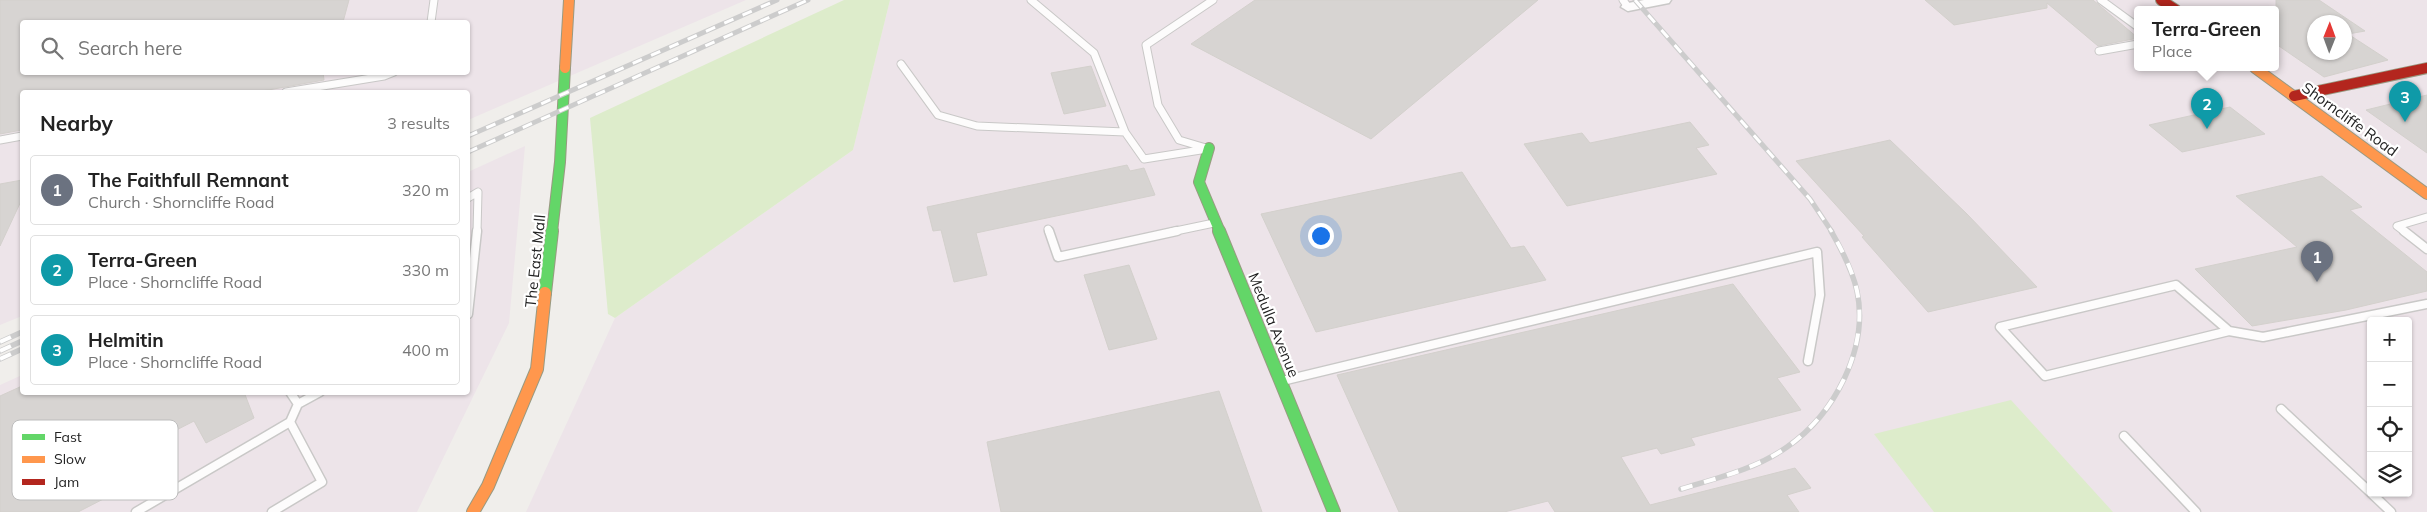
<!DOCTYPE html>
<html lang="en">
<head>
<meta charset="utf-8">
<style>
  :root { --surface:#fff; --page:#f2f2f2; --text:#222; --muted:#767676; --line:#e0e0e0; --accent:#6a6968 }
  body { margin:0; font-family:Mulish,sans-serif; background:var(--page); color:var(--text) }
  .controls { position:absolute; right:15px; bottom:15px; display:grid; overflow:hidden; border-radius:5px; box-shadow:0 1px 4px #0004 }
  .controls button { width:45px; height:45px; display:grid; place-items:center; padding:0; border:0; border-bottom:1px solid var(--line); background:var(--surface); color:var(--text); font:25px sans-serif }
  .compass { position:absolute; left:2307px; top:15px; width:45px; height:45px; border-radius:50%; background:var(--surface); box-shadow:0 1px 4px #0004; rotate:1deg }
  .you { position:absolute; left:1320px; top:235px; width:18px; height:18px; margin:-12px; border:4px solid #fff; border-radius:50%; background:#1a73e8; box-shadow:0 0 0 8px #1a73e833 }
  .badge { display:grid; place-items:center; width:32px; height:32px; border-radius:50%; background:var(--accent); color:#fff; font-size:16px; font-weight:700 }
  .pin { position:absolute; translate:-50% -41px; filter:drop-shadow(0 1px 2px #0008) }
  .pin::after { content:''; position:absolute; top:26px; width:18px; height:15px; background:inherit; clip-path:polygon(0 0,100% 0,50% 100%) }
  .popup { position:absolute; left:2134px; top:6px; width:145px; height:65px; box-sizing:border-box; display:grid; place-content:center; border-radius:5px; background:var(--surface); filter:drop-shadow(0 1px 4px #0005); font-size:16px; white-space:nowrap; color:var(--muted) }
  .popup b { font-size:19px; color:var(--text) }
  .popup::after { content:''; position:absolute; left:50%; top:100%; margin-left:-10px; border:10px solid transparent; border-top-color:var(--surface) }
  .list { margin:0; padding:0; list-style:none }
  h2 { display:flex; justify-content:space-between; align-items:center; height:65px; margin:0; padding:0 20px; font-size:21px }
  h2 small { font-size:16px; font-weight:400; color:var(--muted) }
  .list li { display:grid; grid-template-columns:32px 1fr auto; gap:15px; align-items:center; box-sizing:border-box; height:70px; margin:0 10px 10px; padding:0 10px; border:1px solid var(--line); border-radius:5px }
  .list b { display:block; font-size:19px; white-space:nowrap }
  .list p { margin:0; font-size:16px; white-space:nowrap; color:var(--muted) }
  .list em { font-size:16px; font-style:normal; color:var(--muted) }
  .icon { flex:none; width:28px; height:28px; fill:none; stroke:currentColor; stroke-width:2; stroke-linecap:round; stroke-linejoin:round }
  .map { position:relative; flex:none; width:2427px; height:512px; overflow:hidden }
  .search { position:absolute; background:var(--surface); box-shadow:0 1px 4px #0004; left:20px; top:20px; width:450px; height:55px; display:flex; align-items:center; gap:12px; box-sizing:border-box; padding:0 18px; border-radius:5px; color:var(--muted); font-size:19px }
  .panel { position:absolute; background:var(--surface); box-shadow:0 1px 4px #0004; left:20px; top:90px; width:450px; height:305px; border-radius:5px }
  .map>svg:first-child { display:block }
  .industrial { fill:#ede4e9; fill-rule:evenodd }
  .grass { fill:#ddeccb }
  .building { fill:#d7d4d2; stroke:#d3d0cc; fill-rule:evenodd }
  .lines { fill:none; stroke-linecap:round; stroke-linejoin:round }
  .lane-far1-casing { stroke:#c9c8c7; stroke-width:9 }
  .lane-casing { stroke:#c9c8c7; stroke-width:11 }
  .street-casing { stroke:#c9c8c7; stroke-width:3 }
  .fast-far1-casing { stroke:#999a82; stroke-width:12 }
  .fast-casing { stroke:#999a82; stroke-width:14 }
  .slow-far1-casing { stroke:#999a82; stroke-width:12 }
  .slow-casing { stroke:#999a82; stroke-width:14 }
  .jam-casing { stroke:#999a82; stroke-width:12 }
  .lane-far1 { stroke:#fdfcfc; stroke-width:7 }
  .lane { stroke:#fdfcfc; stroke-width:8 }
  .street { fill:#fdfcfc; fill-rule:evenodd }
  .fast-far1 { stroke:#63d668; stroke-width:10 }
  .fast { stroke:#63d668; stroke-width:12 }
  .slow-far1 { stroke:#ff974d; stroke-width:10 }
  .slow { stroke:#ff974d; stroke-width:12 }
  .jam { stroke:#b3261e; stroke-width:10 }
  .rail-far1-casing { stroke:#ccc; stroke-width:5 }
  .rail-casing { stroke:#ccc; stroke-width:5.5 }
  .rail-far1 { stroke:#fff; stroke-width:3; stroke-dasharray:10; stroke-linecap:butt }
  .rail { stroke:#fff; stroke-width:4; stroke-dasharray:12; stroke-linecap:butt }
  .labels { text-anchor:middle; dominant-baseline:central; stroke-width:4.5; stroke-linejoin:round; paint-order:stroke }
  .street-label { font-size:15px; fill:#222; stroke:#fff }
  .key { fill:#fff; stroke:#bdbdbd; stroke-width:1 }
  .key-label { font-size:14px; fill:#222 }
</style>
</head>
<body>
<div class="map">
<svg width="2427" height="512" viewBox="0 0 2427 512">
  <rect width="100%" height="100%" fill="#f0eeeb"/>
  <path class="industrial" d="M0,0H746L468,120V92H22V316L0,325ZM22,22H468V72H22Z
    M890,0H2427V512H526L615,318L853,150ZM2138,10H2276V68H2138ZM2314,22H2344V52H2314ZM2371,321H2408V493H2371Z
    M525,146L509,323L417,512H0V385L22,375V392H468V172Z"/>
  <path class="grass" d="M844,0H890L853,150L615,318L608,314L590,118Z
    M2011,400L2113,512H1934L1874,434Z"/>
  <path class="building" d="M0,0H349L343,22H22V72H323L324,80L257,92H22V130L0,134Z
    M1255,0H1538L1371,139L1191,44Z
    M1925,0H2093L2138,38L2098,46L2047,3V8L1954,25Z
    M2276,0H2319L2365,31L2348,34L2388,60L2324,77L2276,44ZM2314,22H2344V52H2314Z
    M1091,66L1106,106L1064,114L1051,73Z
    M2427,95V153L2366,110Z
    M2230,107L2265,134L2182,152L2149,125Z
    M1690,122L1709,145L1696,148L1717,174L1567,206L1524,144L1582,133L1590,143Z
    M1890,140L1967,214L2037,287L1928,312L1862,237L1864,236L1796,161Z
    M1127,165L1130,171L1144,168L1155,195L976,233L987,275L954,282L941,230L933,231L927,207Z
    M1462,172L1511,248L1524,246L1546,280L1316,332L1261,214Z
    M2322,176L2362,207L2350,210L2427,272V291L2346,310L2252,326L2195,269L2297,247L2236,196Z
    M22,180V199L0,246V184Z
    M1129,265L1157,339L1109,350L1084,275Z
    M1733,284L1800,372L1777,378L1801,410L1691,438L1695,445L1661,454L1657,448L1621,457L1650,505L1795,468L1811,488L1787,495L1799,512H1555L1548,501L1504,512H1399L1337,375Z
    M22,386V392H244L254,418L206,443L194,421L116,461L120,470L110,476L117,492L78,512H0V396Z
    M1219,391L1262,512H1001L987,442Z"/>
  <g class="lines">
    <g class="lane-far1-casing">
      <path id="lane-far1" d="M1031,0L1094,53L1125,132L1144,159L1207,149
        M1623,0L1628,7
        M2101,0L2138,27
        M431,22L434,0
        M2099,51L2138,44
        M901,64L938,115L977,126L1125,132
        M286,92L384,76L394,72
        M0,140L22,136
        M1206,148L1179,140L1158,105L1146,45L1213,0
        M468,198L478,192L477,232
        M1048,229L1049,232
        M1171,232L1214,223
        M2405,232L2397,226L2427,217"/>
    </g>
    <g class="lane-casing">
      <path id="lane" d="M1049,231L1058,257L1177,231
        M2404,231L2427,249
        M2176,285L2229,331L2045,376L2000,327Z
        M468,314L477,231
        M2229,331L2263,337L2427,304
        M1282,381L1817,252L1820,295L1808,361
        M290,392L298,404
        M2281,409L2371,493
        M2124,436L2196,512
        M2371,493L2391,512
        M136,512L290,422L298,404L320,392
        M272,512L322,482L290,422"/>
    </g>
    <g class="street-casing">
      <path id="street" d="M1644,0H1671L1669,3L1628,11L1621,7L1623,4Z"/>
    </g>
    <g class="fast-far1-casing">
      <path id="fast-far1" d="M1209,148L1199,182L1220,232
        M552,232L560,162L565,68"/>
    </g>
    <g class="fast-casing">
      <path id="fast" d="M1219,231L1334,512
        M545,293L552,231"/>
    </g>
    <g class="slow-far1-casing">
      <path id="slow-far1" d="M565,68L569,0
        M2255,68L2427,194"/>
    </g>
    <g class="slow-casing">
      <path id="slow" d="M473,512L488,486L537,369L545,293"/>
    </g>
    <g class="jam-casing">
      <path id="jam" d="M2161,0L2176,10
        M2294,96L2427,68"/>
    </g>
    <use href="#lane-far1" class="lane-far1"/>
    <use href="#lane" class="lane"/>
    <use href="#street" class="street"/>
    <use href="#fast-far1" class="fast-far1"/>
    <use href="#fast" class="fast"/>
    <use href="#slow-far1" class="slow-far1"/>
    <use href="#slow" class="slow"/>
    <use href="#jam" class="jam"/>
    <g class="rail-far1-casing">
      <path id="rail-far1" d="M1635,0L1810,199L1832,232
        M468,136L777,0
        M468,152L808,0"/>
    </g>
    <g class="rail-casing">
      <path id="rail" d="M0,342L22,332
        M0,351L22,341
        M0,359L22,349
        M1681,489C1717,478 1756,469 1787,447C1835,414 1869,348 1857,291C1852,269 1842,250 1831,231"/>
    </g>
    <use href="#rail-far1" class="rail-far1"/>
    <use href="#rail" class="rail"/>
  </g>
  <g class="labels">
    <g class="street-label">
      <text transform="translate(2350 119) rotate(36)">Shorncliffe Road</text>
      <text transform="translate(535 261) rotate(-84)">The East Mall</text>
      <text transform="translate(1274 325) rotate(68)">Medulla Avenue</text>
    </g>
  </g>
  <rect x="12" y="420" width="166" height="80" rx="8" class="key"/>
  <rect x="22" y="434" width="23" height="6" fill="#63d668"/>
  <rect x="22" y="456" width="23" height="7" fill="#ff974d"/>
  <rect x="22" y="479" width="23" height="6" fill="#b3261e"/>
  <g class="key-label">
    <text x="54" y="442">Fast</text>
    <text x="54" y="464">Slow</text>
    <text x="54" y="487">Jam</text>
  </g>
</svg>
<div class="controls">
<button>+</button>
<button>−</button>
<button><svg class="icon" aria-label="locate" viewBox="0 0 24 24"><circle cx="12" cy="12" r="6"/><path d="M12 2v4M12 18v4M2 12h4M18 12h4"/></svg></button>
<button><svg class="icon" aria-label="layers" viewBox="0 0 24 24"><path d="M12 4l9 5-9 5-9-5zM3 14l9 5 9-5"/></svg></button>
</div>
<svg class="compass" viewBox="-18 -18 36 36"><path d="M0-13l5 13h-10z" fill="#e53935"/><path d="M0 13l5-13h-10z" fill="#767676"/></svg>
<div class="you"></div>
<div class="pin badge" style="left:2317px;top:282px;background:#6b7280">1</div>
<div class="pin badge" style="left:2207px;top:129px;background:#0f9aa8">2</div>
<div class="popup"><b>Terra-Green</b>Place</div>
<div class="pin badge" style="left:2405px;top:122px;background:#0f9aa8">3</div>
<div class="search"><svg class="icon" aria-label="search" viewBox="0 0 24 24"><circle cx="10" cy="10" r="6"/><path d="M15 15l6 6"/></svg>Search here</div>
<section class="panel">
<h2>Nearby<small>3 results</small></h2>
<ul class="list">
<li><span class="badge" style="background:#6b7280">1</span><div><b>The Faithfull Remnant</b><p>Church · Shorncliffe Road</p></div><em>320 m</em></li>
<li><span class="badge" style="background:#0f9aa8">2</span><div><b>Terra-Green</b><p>Place · Shorncliffe Road</p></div><em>330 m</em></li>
<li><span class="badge" style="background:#0f9aa8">3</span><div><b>Helmitin</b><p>Place · Shorncliffe Road</p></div><em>400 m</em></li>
</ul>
</section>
</div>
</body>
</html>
